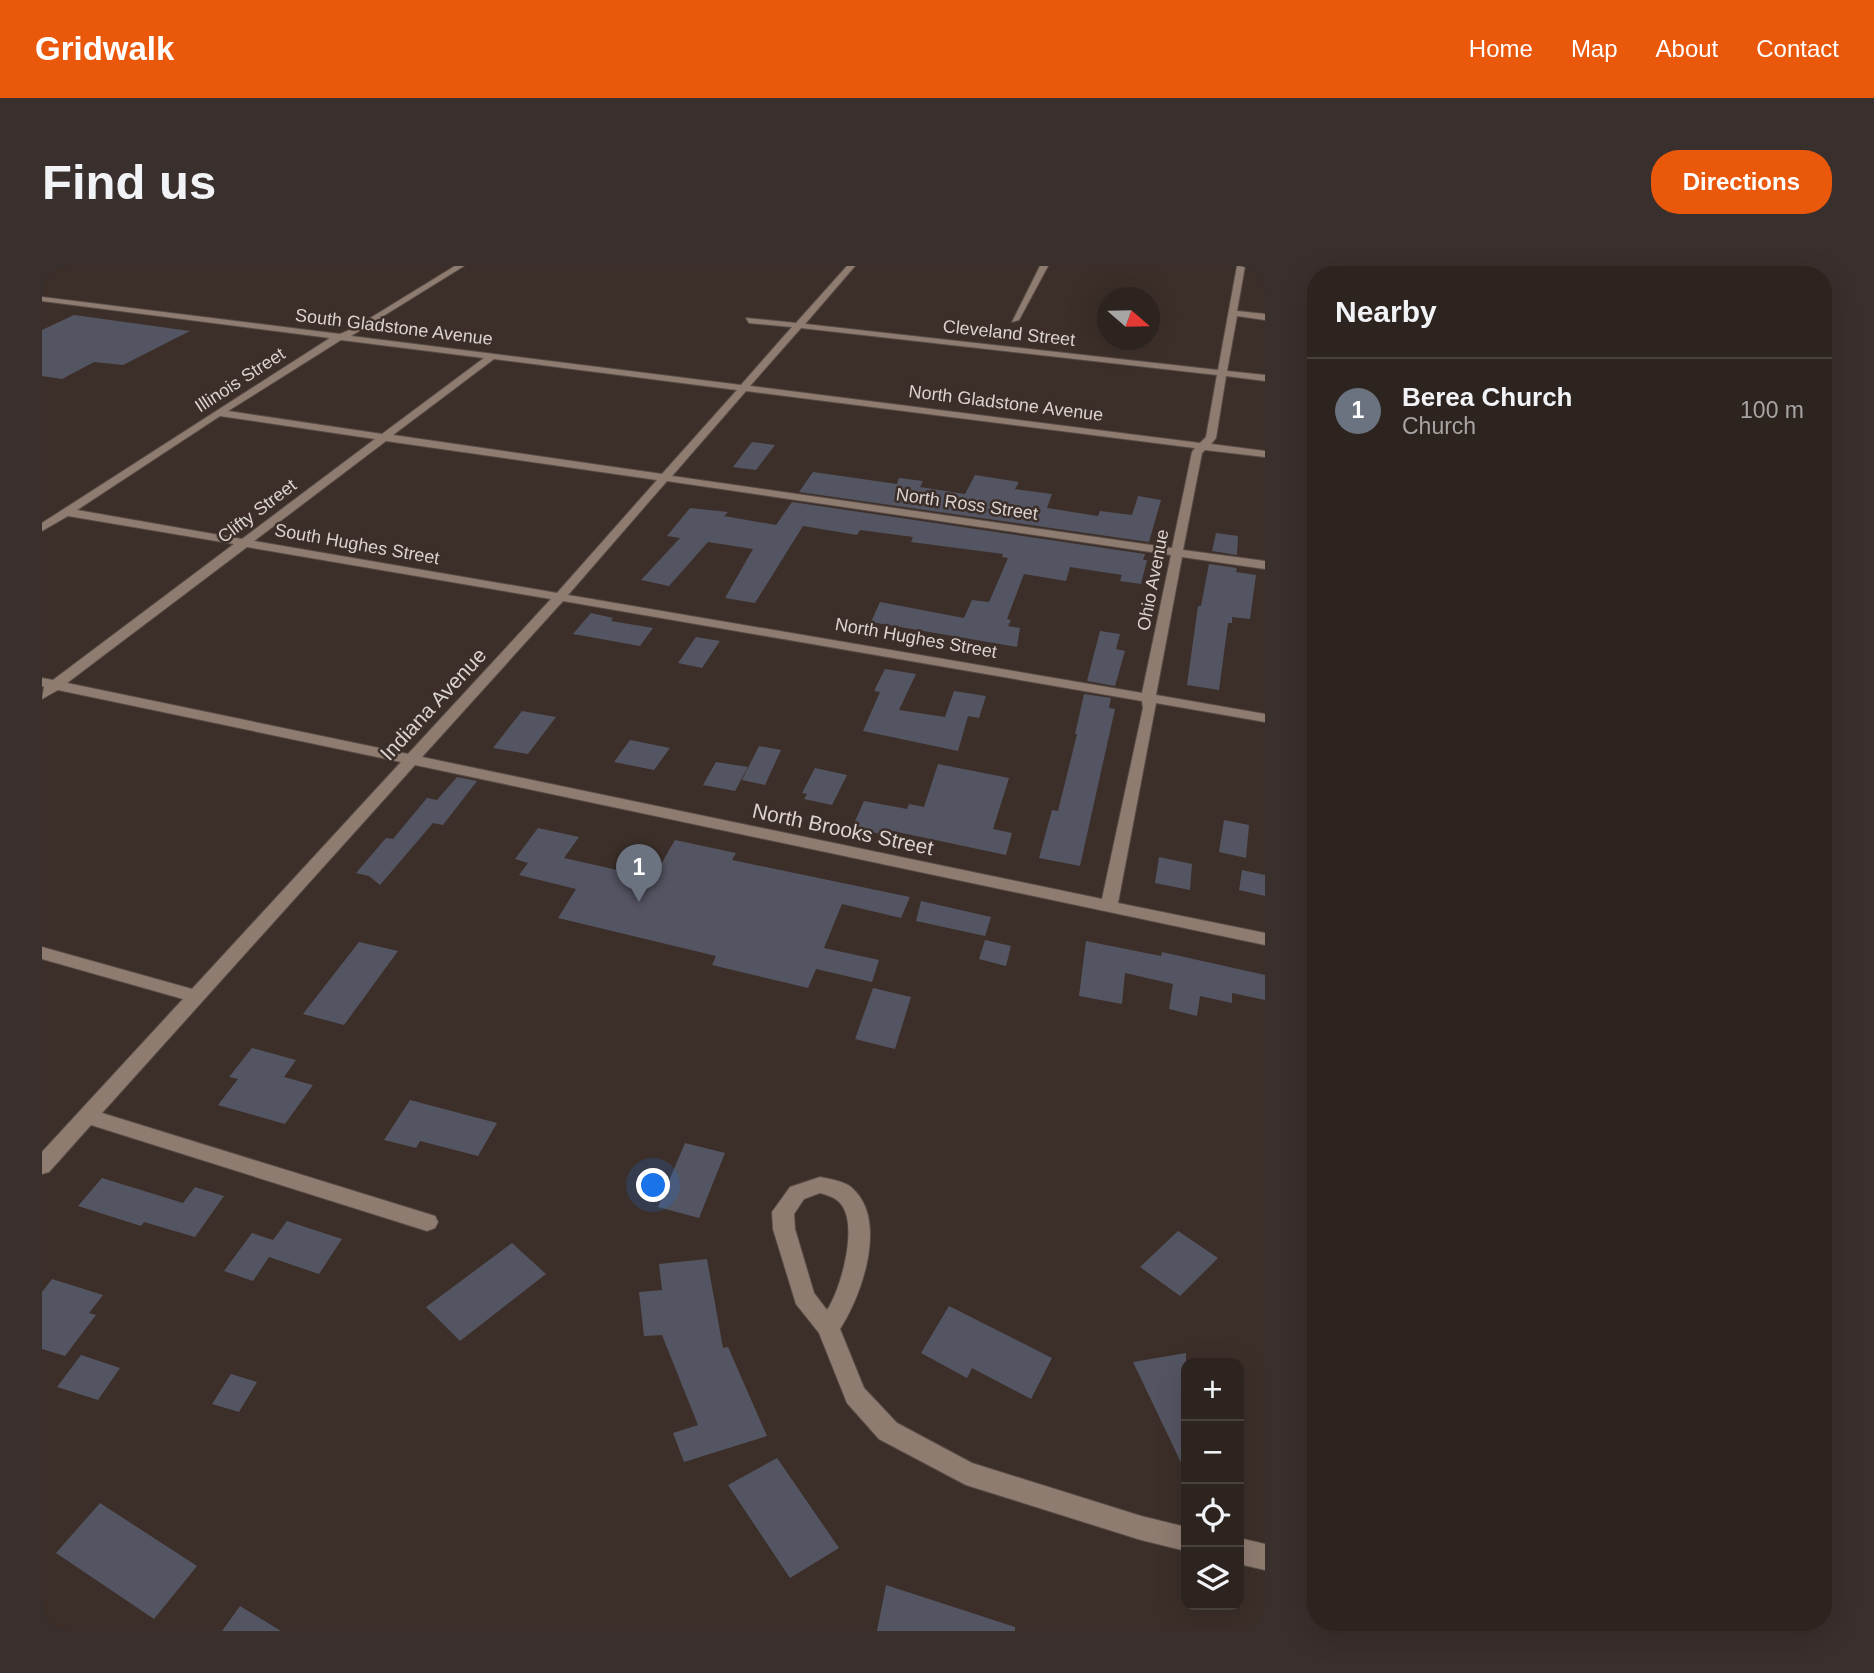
<!DOCTYPE html>
<html lang="en">
<head>
<meta charset="utf-8">
<style>
  :root { --surface:#2d231f; --page:#392f2c; --text:#f1f3f6; --muted:#a7a4a4; --line:#48403d; --accent:#ea580c }
  body { margin:0; font-family:Arial,sans-serif; background:var(--page); color:var(--text) }
  .controls { position:absolute; right:21px; bottom:21px; display:grid; overflow:hidden; border-radius:14px; box-shadow:0 7px 28px #0002 }
  .controls button { width:63px; height:63px; display:grid; place-items:center; padding:0; border:0; border-bottom:2px solid var(--line); background:var(--surface); color:var(--text); font:35px sans-serif }
  .compass { position:absolute; left:1055px; top:21px; width:63px; height:63px; border-radius:50%; background:var(--surface); box-shadow:0 7px 28px #0002; rotate:110deg }
  .you { position:absolute; left:612px; top:920px; width:24px; height:24px; margin:-18px; border:5px solid #fff; border-radius:50%; background:#1a73e8; box-shadow:0 0 0 10px #1a73e833 }
  .badge { display:grid; place-items:center; width:46px; height:46px; border-radius:50%; background:var(--accent); color:#fff; font-size:23px; font-weight:700 }
  .pin { position:absolute; translate:-50% -58px; filter:drop-shadow(0 2px 4px #0008) }
  .pin::after { content:''; position:absolute; top:37px; width:24px; height:21px; background:inherit; clip-path:polygon(0 0,100% 0,50% 100%) }
  .list { margin:0; padding:0; list-style:none }
  h2 { display:flex; justify-content:space-between; align-items:center; height:91px; margin:0; padding:0 28px; font-size:30px }
  h2 small { font-size:23px; font-weight:400; color:var(--muted) }
  .list li { display:grid; grid-template-columns:46px 1fr auto; gap:21px; align-items:center; box-sizing:border-box; height:105px; padding:0 28px; border-top:2px solid var(--line) }
  .list b { display:block; font-size:26px; white-space:nowrap }
  .list p { margin:0; font-size:23px; white-space:nowrap; color:var(--muted) }
  .list em { font-size:23px; font-style:normal; color:var(--muted) }
  .icon { flex:none; width:38px; height:38px; fill:none; stroke:currentColor; stroke-width:2; stroke-linecap:round; stroke-linejoin:round }
  .map { position:relative; flex:none; width:1223px; height:1365px; overflow:hidden; border-radius:28px }
  header { display:flex; align-items:center; gap:42px; box-sizing:border-box; height:98px; padding:0 35px; background:var(--accent); color:#fff }
  header strong { font-size:33px }
  nav { display:flex; gap:38px; margin-inline-start:auto; font-size:24px }
  .intro { display:flex; align-items:center; justify-content:space-between; box-sizing:border-box; height:168px; padding:0 42px }
  h1 { margin:0; font-size:49px }
  .button { padding:18px 32px; border-radius:28px; background:var(--accent); color:#fff; font-size:24px; font-weight:700 }
  main { display:flex; gap:42px; padding:0 42px }
  aside { flex:1; background:var(--surface); border-radius:28px; box-shadow:0 7px 28px #0002 }
  .map>svg:first-child { display:block }
  .building { fill:#545562 }
  .lines { fill:none; stroke-linecap:round; stroke-linejoin:round }
  .minor-casing { stroke:#594d47; stroke-width:2 }
  .minor { fill:#8f7c71; fill-rule:evenodd }
  .labels { text-anchor:middle; dominant-baseline:central; stroke-width:5; stroke-linejoin:round; paint-order:stroke }
  .far-street-label { font-size:18px; fill:#dbd3cf; stroke:#3c2f29 }
  .street-label { font-size:21px; fill:#dbd3cf; stroke:#3c2f29 }
</style>
</head>
<body>
<header>
<strong>Gridwalk</strong>
<nav><a>Home</a><a>Map</a><a>About</a><a>Contact</a></nav>
</header>
<div class="intro"><h1>Find us</h1><a class="button">Directions</a></div>
<main>
<div class="map">
<svg width="1223" height="1365" viewBox="0 0 1223 1365">
  <rect width="100%" height="100%" fill="#3c2f29"/>
  <path class="building" d="M32,49L148,65L81,99L52,96L20,113L0,110V64Z
    M710,176L733,179L714,204L691,201Z
    M771,206L855,218L857,212L881,215L878,221L923,228L933,209L977,216L973,223L1010,228L1005,242L1056,250L1058,245L1090,249L1096,230L1119,234L1107,276L757,226Z
    M750,236L1103,288L1101,294H1105L1099,318L1078,315L1080,309L1028,301L1024,315L982,308L965,353L969,354L966,360L978,362L975,381L829,356L838,336L922,352L930,334L947,336L966,292L960,291L961,288L869,276L871,271L818,264L815,269L761,260L713,337L683,332L711,283L666,276L627,320L599,314L638,272L625,270L648,242L686,246L682,250L734,259Z
    M1174,267L1196,270L1195,289L1170,285Z
    M1167,298L1195,302L1194,306L1214,309L1208,353L1190,351V357H1186L1177,424L1145,419L1156,340H1159Z
    M549,347L571,352L569,355L611,362L598,380L531,368Z
    M1058,365L1078,368L1074,383L1083,385L1073,420L1045,415Z
    M654,371L678,375L660,402L636,397Z
    M843,403L874,408L857,444L903,451L912,425L944,430L937,452L926,450L916,485L821,465L838,426L832,425Z
    M1042,428L1069,432L1067,442L1073,443L1038,600L997,592L1010,544L1016,545L1035,468H1033Z
    M480,445L514,451L486,488L451,482Z
    M588,474L628,482L612,504L572,496Z
    M717,480L739,484L723,519L700,514Z
    M674,496L706,501L693,525L661,519Z
    M896,498L967,512L951,563L970,567L964,589L846,564L844,569L810,562L822,535L865,543L867,538L882,541Z
    M773,502L805,509L790,539L762,533L765,528L760,527Z
    M415,511L435,515L401,559L391,557L338,619L327,610L314,607L344,572L351,573L385,532L395,534Z
    M1182,554L1207,559L1204,592L1177,586Z
    M496,562L537,571L522,592L611,612L633,574L694,587L690,594L868,631L859,652L800,638L782,682L837,694L830,716L774,703L766,722L670,699L674,690L516,652L534,623L477,609L486,597L473,593Z
    M1117,591L1150,598L1148,624L1113,617Z
    M1200,604L1223,609V630L1197,624Z
    M879,635L949,651L943,670L874,655Z
    M943,674L969,680L964,700L937,693Z
    M1044,675L1119,690L1120,686L1223,709V734L1190,727V737L1158,730L1155,750L1127,743L1131,718L1083,707L1080,738L1037,730Z
    M317,676L356,685L302,759L261,748Z
    M831,722L869,731L853,783L813,773Z
    M210,782L254,794L242,811L271,819L243,858L176,839L196,813L187,811Z
    M368,834L455,857L436,890L378,875L374,882L342,874Z
    M643,877L683,887L657,952L616,941Z
    M60,912L141,937L153,921L182,930L153,971L102,956L99,960L36,940Z
    M245,955L300,973L277,1008L227,991L211,1015L182,1005L210,967L231,974Z
    M1136,965L1176,992L1138,1030L1098,1001Z
    M470,977L504,1008L418,1075L384,1041Z
    M665,993L681,1082L686,1081L725,1170L642,1196L631,1167L656,1159L620,1069L602,1070L597,1026L620,1024L617,998Z
    M10,1013L61,1029L47,1047L54,1049L23,1090L0,1083V1026Z
    M907,1040L1010,1092L989,1133L930,1102L925,1112L879,1087Z
    M1144,1087V1207L1091,1096Z
    M39,1089L78,1102L56,1134L15,1121Z
    M189,1108L215,1116L197,1146L170,1138Z
    M735,1192L797,1282L748,1312L686,1219Z
    M58,1237L155,1300L112,1353L14,1287Z
    M844,1319L973,1361V1365H835Z
    M198,1340L239,1365H180Z"/>
  <g class="lines">
    <g class="minor-casing">
      <path id="minor" d="M413,0H422L309,70L699,119L750,61L707,57L704,52L754,57L805,0H813L763,58L1176,104L1195,0H1203L1195,45L1223,48V54L1195,50L1185,105L1223,109V115L1184,110L1174,172L1169,178L1223,185V191L1163,184L1160,187L1141,284L1223,295V303L1140,291L1114,429L1223,448V456L1114,437L1076,637L1223,667V679L373,499L60,847L393,950L396,956L393,962L385,965L49,859L7,906L0,908V886L141,733L0,693V681L150,723L359,496L16,424L0,433L2,421L0,420V412L11,414L192,278L26,250L0,265V257L288,72L0,35V31L298,68L312,62ZM759,62L1175,109L1164,171L1158,177L708,120ZM299,74L442,92L340,168L186,145ZM452,93L695,124L620,208L351,169ZM704,125L1153,182L1150,186L1130,282L630,210ZM178,150L333,173L200,273L35,244ZM344,175L615,214L515,327L212,275ZM625,215L1129,289L1100,427L526,329ZM205,281L509,333L366,488L25,417ZM521,335L1100,435L1101,442L1060,633L380,491Z
        M998,0H1006L977,54L970,56Z
        M1211,0H1223V3L1212,2Z
        M778,911C787,913 802,915 809,921C847,953 820,1029 798,1063L822,1122L855,1157L930,1197L1099,1250L1144,1261V1285L1099,1274L924,1219L837,1173L805,1137L777,1067L754,1038L731,963L730,946L748,921ZM778,927C788,930 796,932 801,941C815,964 799,1023 785,1044L772,1027L753,963L752,948L762,933Z
        M1197,1272L1223,1278V1304L1197,1298Z"/>
    </g>
    <use href="#minor" class="minor"/>
  </g>
  <g class="labels">
    <g class="far-street-label">
      <text transform="translate(352 61) rotate(7)">South Gladstone Avenue</text>
      <text transform="translate(967 67) rotate(6)">Cleveland Street</text>
      <text transform="translate(198 114) rotate(-33)">Illinois Street</text>
      <text transform="translate(964 137) rotate(7)">North Gladstone Avenue</text>
      <text transform="translate(925 238) rotate(8)">North Ross Street</text>
      <text transform="translate(215 245) rotate(-37)">Clifty Street</text>
      <text transform="translate(315 278) rotate(10)">South Hughes Street</text>
      <text transform="translate(1111 314) rotate(-79)">Ohio Avenue</text>
      <text transform="translate(874 372) rotate(10)">North Hughes Street</text>
    </g>
    <g class="street-label">
      <text transform="translate(391 438) rotate(-47)">Indiana Avenue</text>
      <text transform="translate(801 563) rotate(12)">North Brooks Street</text>
    </g>
  </g>
</svg>
<div class="controls">
<button>+</button>
<button>−</button>
<button><svg class="icon" aria-label="locate" viewBox="0 0 24 24"><circle cx="12" cy="12" r="6"/><path d="M12 2v4M12 18v4M2 12h4M18 12h4"/></svg></button>
<button><svg class="icon" aria-label="layers" viewBox="0 0 24 24"><path d="M12 4l9 5-9 5-9-5zM3 14l9 5 9-5"/></svg></button>
</div>
<svg class="compass" viewBox="-18 -18 36 36"><path d="M0-13l5 13h-10z" fill="#e53935"/><path d="M0 13l5-13h-10z" fill="#a7a4a4"/></svg>
<div class="you"></div>
<div class="pin badge" style="left:597px;top:636px;background:#6b7280">1</div>
</div>
<aside>
<h2>Nearby<small></small></h2>
<ul class="list">
<li><span class="badge" style="background:#6b7280">1</span><div><b>Berea Church</b><p>Church</p></div><em>100 m</em></li>
</ul>
</aside>
</main>
</body>
</html>
